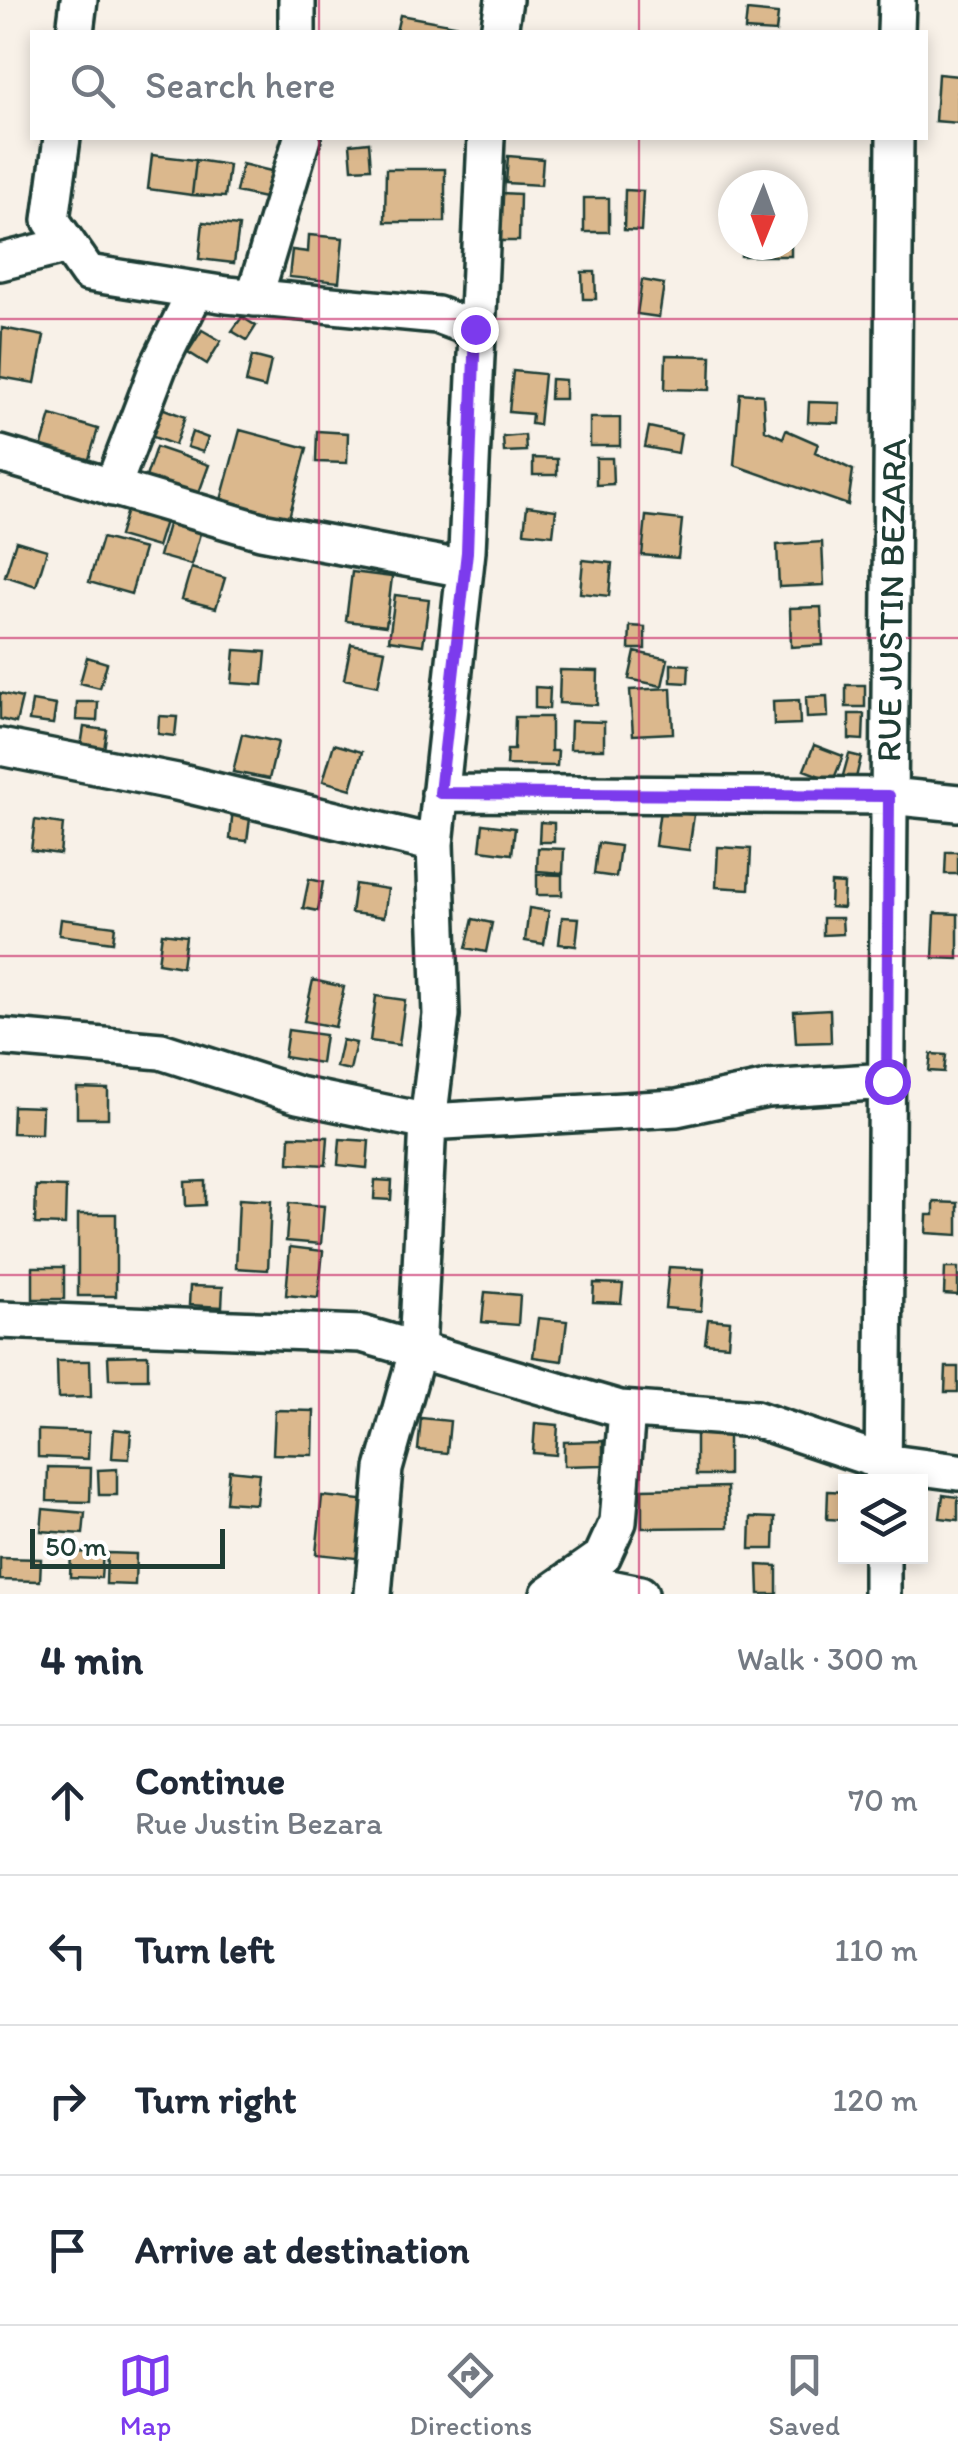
<!DOCTYPE html>
<html lang="en">
<head>
<meta charset="utf-8">
<style>
  :root { --surface:#fff; --page:#f2f2f3; --text:#1f2937; --muted:#747a83; --line:#e0e1e3; --accent:#7c3aed }
  body { margin:0; font-family:Itim,sans-serif; background:var(--page); color:var(--text) }
  .controls { position:absolute; right:30px; bottom:30px; display:grid; overflow:hidden; border-radius:0px; box-shadow:0 5px 15px #0003 }
  .controls button { width:90px; height:90px; display:grid; place-items:center; padding:0; border:0; border-bottom:2px solid var(--line); background:var(--surface); color:var(--text); font:50px sans-serif }
  .compass { position:absolute; left:718px; top:170px; width:90px; height:90px; border-radius:50%; background:var(--surface); box-shadow:0 5px 15px #0003; rotate:181deg }
  .scale { position:absolute; left:30px; bottom:25px; width:195px; box-sizing:border-box; padding-left:10px; border:5px solid #1f3d34; border-top:0; font-size:28px; line-height:35px; white-space:nowrap; color:#1f3d34; -webkit-text-stroke:8px #fff; paint-order:stroke }
  .stop { position:absolute; width:30px; height:30px; margin:-22px; border:8px solid #7c3aed; border-radius:50%; background:#fff }
  .stop.end { background:#7c3aed; border-color:#fff; box-shadow:0 2px 10px #0008 }
  .list { margin:0; padding:0; list-style:none }
  h2 { display:flex; justify-content:space-between; align-items:center; height:130px; margin:0; padding:0 40px; font-size:42px }
  h2 small { font-size:32px; font-weight:400; color:var(--muted) }
  .list li { display:grid; grid-template-columns:65px 1fr auto; gap:30px; align-items:center; box-sizing:border-box; height:150px; padding:0 40px; border-top:2px solid var(--line) }
  .list b { display:block; font-size:38px; white-space:nowrap }
  .list p { margin:0; font-size:32px; white-space:nowrap; color:var(--muted) }
  .list em { font-size:32px; font-style:normal; color:var(--muted) }
  .icon { flex:none; width:55px; height:55px; fill:none; stroke:currentColor; stroke-width:2; stroke-linecap:round; stroke-linejoin:round }
  .map { position:relative; flex:none; width:958px; height:1594px; overflow:hidden }
  .search { position:absolute; background:var(--surface); box-shadow:0 5px 15px #0003; left:30px; right:30px; top:30px; height:110px; display:flex; align-items:center; gap:25px; box-sizing:border-box; padding:0 35px; border-radius:0px; color:var(--muted); font-size:38px }
  .sheet { height:730px; background:var(--surface) }
  nav { display:flex; justify-content:space-around; align-items:center; box-sizing:border-box; height:140px; border-top:2px solid var(--line); background:var(--surface); font-size:28px; color:var(--muted) }
  nav a { display:grid; justify-items:center; gap:5px }
  nav .on { color:var(--accent) }
  .map>svg:first-child { display:block }
  .building { fill:#dbb88d; stroke:#1f3d34; stroke-width:2.5 }
  .lines { fill:none; stroke-linecap:round; stroke-linejoin:round }
  .minor-casing { stroke:#1f3d34; stroke-width:42 }
  .minor { stroke:#fff; stroke-width:35 }
  .route { stroke:#7c3aed; stroke-width:12 }
  .grid { fill:none; stroke:#c2185b; stroke-width:2.5; stroke-opacity:0.55 }
  .labels { text-anchor:middle; dominant-baseline:central; stroke-width:8; stroke-linejoin:round; paint-order:stroke }
  .street-label { font-size:35px; fill:#1f3d34; stroke:#fff }
</style>
</head>
<body>
<div class="map">
<svg width="958" height="1594" viewBox="0 0 958 1594">
  <rect width="100%" height="100%" fill="#f8f1e8"/>
  <filter id="ink" filterUnits="userSpaceOnUse"><feTurbulence type="fractalNoise" baseFrequency=".01" numOctaves="2"/><feDisplacementMap in="SourceGraphic" scale="20" xChannelSelector="R" yChannelSelector="G"/><feConvolveMatrix kernelMatrix="1 2 1 2 8 2 1 2 1" color-interpolation-filters="sRGB"/></filter>
  <g filter="url(#ink)">
    <path class="building" d="M747,11L778,14L776,32L745,30Z
      M400,15L460,26L459,32H396Z
      M938,74L958,76V123L935,121Z
      M369,142L371,168L352,169L350,144Z
      M152,155L196,160L192,195L148,189Z
      M508,156L543,159L541,185L506,183Z
      M196,160L229,165L225,197L192,195Z
      M242,164L275,172L269,199L236,192Z
      M386,169H445V222H385Z
      M625,190L643,191L641,231L624,230Z
      M501,193L520,194L519,241H499Z
      M584,198H609V232H584Z
      M203,222L239,226L234,263L199,259Z
      M309,235L343,238L339,282L289,277L292,250L308,252Z
      M741,245H791V256H741Z
      M582,272H595L596,299H583Z
      M642,280L664,284L659,317L637,314Z
      M242,317L256,326L247,340L232,331Z
      M2,328L44,336L35,383L0,377Z
      M202,330L221,341L207,364L188,352Z
      M666,355L711,356L710,390L665,389Z
      M252,356L271,361L265,388L246,383Z
      M513,371L544,374L539,425L531,424L532,414L509,412Z
      M551,379L565,380V399H550Z
      M740,393L763,395L765,430L783,438L786,430L818,444L815,452L853,470L848,505L734,465Z
      M809,402L840,403L839,423L808,422Z
      M159,407L185,417L175,445L148,435Z
      M51,415L98,429L85,472L38,458Z
      M590,418H620V446H590Z
      M649,427L681,434L678,453L645,447Z
      M240,430L307,448L286,529L218,511Z
      M317,431L348,433L347,463L316,462Z
      M192,432L208,438L203,452L187,447Z
      M525,435L526,451L504,452L503,437Z
      M156,447L209,465L196,501L144,483Z
      M533,458L557,459V475H533Z
      M596,458H612L613,484L596,485Z
      M527,506L556,510L553,535L524,532Z
      M128,507L166,518L157,547L119,536Z
      M646,516L682,520L678,558L642,555Z
      M169,521L201,530L191,565L159,556Z
      M102,538L144,549L131,594L89,582Z
      M16,541L47,550L36,586L5,576Z
      M822,542L824,585L779,587L777,545Z
      M583,560L612,563L609,596L580,593Z
      M191,568L225,578L216,608L182,599Z
      M352,572L392,577L386,626L346,621Z
      M395,595L429,599L423,645L389,640Z
      M821,607L823,645L791,647L790,608Z
      M630,626L645,627V649H629Z
      M351,644L385,650L378,686L344,679Z
      M235,650L266,652L263,685L232,683Z
      M635,652L668,659L662,686L629,679Z
      M87,657L107,663L100,688L80,683Z
      M671,664L689,665L688,683L671,682Z
      M560,670L598,671L597,705L559,703Z
      M846,685H865V707H846Z
      M535,687L550,688L549,709L535,708Z
      M671,688L673,733L633,735L630,690Z
      M0,693L22,698L16,723L0,719Z
      M827,696L828,717L807,718L806,697Z
      M799,700L800,724L774,725L773,701Z
      M32,701L56,705L53,724L29,721Z
      M77,702H98L97,721L76,720Z
      M849,714H864L863,740L849,739Z
      M159,716L177,717L175,736L158,734Z
      M515,717H551V751H558L557,766L506,765L507,750H514Z
      M571,721L604,722V749H570Z
      M84,727L107,730L103,756L80,753Z
      M242,734L278,742L269,779L233,772Z
      M334,744L362,752L351,789L323,781Z
      M814,745L843,756L833,781L804,770Z
      M849,754L861,757L855,782L842,779Z
      M233,808L251,811L247,841L230,839Z
      M660,810L694,815L689,850L655,846Z
      M35,820L63,824L60,854L31,850Z
      M540,822L554,823V842H539Z
      M483,824L515,828L512,854L480,850Z
      M598,843L620,846L616,877L594,874Z
      M718,847L751,849L749,889L716,887Z
      M538,848L564,849L563,873L537,871Z
      M946,852H958V874H945Z
      M537,874L562,875V895H537Z
      M309,879L323,882L318,911L303,908Z
      M831,883L844,884L843,908L830,907Z
      M355,884L388,889L384,917L351,913Z
      M529,908L549,911L544,944L525,941Z
      M935,913L958,914V959L933,958Z
      M562,917L579,918L576,946L559,944Z
      M823,918H842L843,934L823,935Z
      M61,919L115,926L113,942L59,935Z
      M473,919L492,923L486,952L466,948Z
      M162,933L186,936L182,967L158,963Z
      M313,980L344,987L335,1027L304,1021Z
      M376,996L405,1000L399,1045L370,1041Z
      M830,1009L831,1042L796,1043L794,1011Z
      M288,1030L325,1035L321,1063L284,1057Z
      M342,1040L356,1043L350,1070L336,1067Z
      M931,1054L946,1055L944,1072L929,1071Z
      M77,1088L108,1089V1118H77Z
      M13,1106L42,1107L41,1134L12,1133Z
      M290,1136L328,1137L326,1165L289,1163Z
      M340,1139L369,1141L367,1168L338,1165Z
      M375,1180L392,1181L391,1200L374,1199Z
      M205,1181V1205L186,1206L185,1182Z
      M36,1186L66,1187L65,1225L35,1224Z
      M239,1199L271,1201L268,1270L236,1268Z
      M934,1202L958,1203V1235L926,1233L927,1215H934Z
      M289,1203L324,1206L321,1244L286,1241Z
      M78,1214H116V1296H78Z
      M290,1247L323,1251L318,1298L286,1295Z
      M33,1267H64V1299H33Z
      M669,1267L704,1269L701,1311L665,1308Z
      M945,1268H958V1295L944,1294Z
      M594,1283L623,1284L621,1303L593,1302Z
      M190,1286L223,1287L222,1307L189,1305Z
      M485,1292L520,1295L518,1325L482,1322Z
      M538,1318L567,1321L562,1361L533,1357Z
      M708,1319L730,1321L728,1345L705,1343Z
      M148,1355V1379H109L108,1356Z
      M57,1361H90L91,1397L58,1398Z
      M946,1367H958V1392H945Z
      M275,1410L314,1411L313,1455L273,1454Z
      M421,1418L450,1421L447,1453L418,1450Z
      M535,1423L558,1425L556,1455L533,1453Z
      M696,1428H728V1475H696Z
      M114,1429L131,1431L129,1459L112,1458Z
      M38,1430L89,1432L88,1459L38,1457Z
      M603,1441V1465L564,1466V1442Z
      M48,1467L91,1468L90,1502L47,1501Z
      M117,1469V1495H99L98,1470Z
      M229,1470L259,1473L256,1504L226,1502Z
      M727,1487L728,1527L642,1528V1489Z
      M828,1491L846,1492L845,1520L827,1519Z
      M943,1495L958,1497V1520L940,1518Z
      M322,1496L371,1501L365,1559L316,1554Z
      M43,1509L85,1513L83,1534L41,1531Z
      M751,1517L775,1518L774,1549H750Z
      M71,1552L103,1553L101,1578L70,1577Z
      M107,1553L136,1554L135,1585L106,1584Z
      M0,1558L41,1559L40,1581L0,1580Z
      M758,1565L777,1566V1594H759Z"/>
    <g class="lines">
      <g class="minor-casing">
        <path id="minor" d="M297,0V32
          M75,32L79,0
          M499,32L504,0
          M896,32L897,0
          M62,138L51,220L88,273L227,295L437,315L475,329
          M0,262L68,245
          M254,298L302,138
          M0,454L261,531L465,569
          M112,488L159,365L196,290
          M0,747L177,782L435,844
          M440,793L889,796L958,803
          M0,1037L161,1051L298,1095L428,1122L677,1108L767,1089L887,1081
          M0,1320L362,1334L620,1409L755,1419L883,1462L958,1472
          M883,1482L895,138
          M570,1580L640,1594
          M373,1594L384,1469L417,1352L428,1122L441,1015L435,844L467,551L486,138
          M549,1594L602,1557L618,1522L627,1410
          M882,1594V1556"/>
      </g>
      <use href="#minor" class="minor"/>
    </g>
  </g>
  <g class="lines" filter="url(#ink)">
    <path class="route" d="M475,329L467,552L440,793L889,796L887,1081"/>
  </g>
  <path class="grid" d="M319,0V32M639,0V32M319,138V1594M639,138V1594M0,319H958M0,638H958M0,956H958M0,1275H958"/>
  <g class="labels">
    <g class="street-label">
      <text transform="translate(891 600) rotate(-89)">RUE JUSTIN BEZARA</text>
    </g>
  </g>
</svg>
<div class="controls">
<button><svg class="icon" aria-label="layers" viewBox="0 0 24 24"><path d="M12 4l9 5-9 5-9-5zM3 14l9 5 9-5"/></svg></button>
</div>
<svg class="compass" viewBox="-18 -18 36 36"><path d="M0-13l5 13h-10z" fill="#e53935"/><path d="M0 13l5-13h-10z" fill="#747a83"/></svg>
<div class="scale">50 m</div>
<div class="stop" style="left:887px;top:1081px"></div>
<div class="stop end" style="left:475px;top:329px"></div>
<div class="search"><svg class="icon" aria-label="search" viewBox="0 0 24 24"><circle cx="10" cy="10" r="6"/><path d="M15 15l6 6"/></svg>Search here</div>
</div>
<section class="sheet">
<h2>4 min<small>Walk · 300 m</small></h2>
<ul class="list">
<li><svg class="icon" aria-label="ahead" viewBox="0 0 24 24"><path d="M12 20V5M6 11l6-6 6 6"/></svg><div><b>Continue</b><p>Rue Justin Bezara</p></div><em>70 m</em></li>
<li><svg class="icon" aria-label="left" viewBox="0 0 24 24"><path d="M17 20v-9H6M10 6l-5 5 5 5"/></svg><div><b>Turn left</b></div><em>110 m</em></li>
<li><svg class="icon" aria-label="right" viewBox="0 0 24 24"><path d="M7 20v-9h11M14 6l5 5-5 5"/></svg><div><b>Turn right</b></div><em>120 m</em></li>
<li><svg class="icon" aria-label="arrive" viewBox="0 0 24 24"><path d="M6 21V4h12l-3 4 3 4H6"/></svg><div><b>Arrive at destination</b></div></li>
</ul>
</section>
<nav>
<a class="on"><svg class="icon" aria-label="map" viewBox="0 0 24 24"><path d="M3 6l6-2 6 2 6-2v14l-6 2-6-2-6 2zM9 4v14M15 6v14"/></svg>Map</a>
<a><svg class="icon" aria-label="directions" viewBox="0 0 24 24"><path d="M12 3l9 9-9 9-9-9zM9 14v-3h6M13 9l2 2-2 2"/></svg>Directions</a>
<a><svg class="icon" aria-label="saved" viewBox="0 0 24 24"><path d="M7 4h10v16l-5-4-5 4z"/></svg>Saved</a>
</nav>
</body>
</html>
